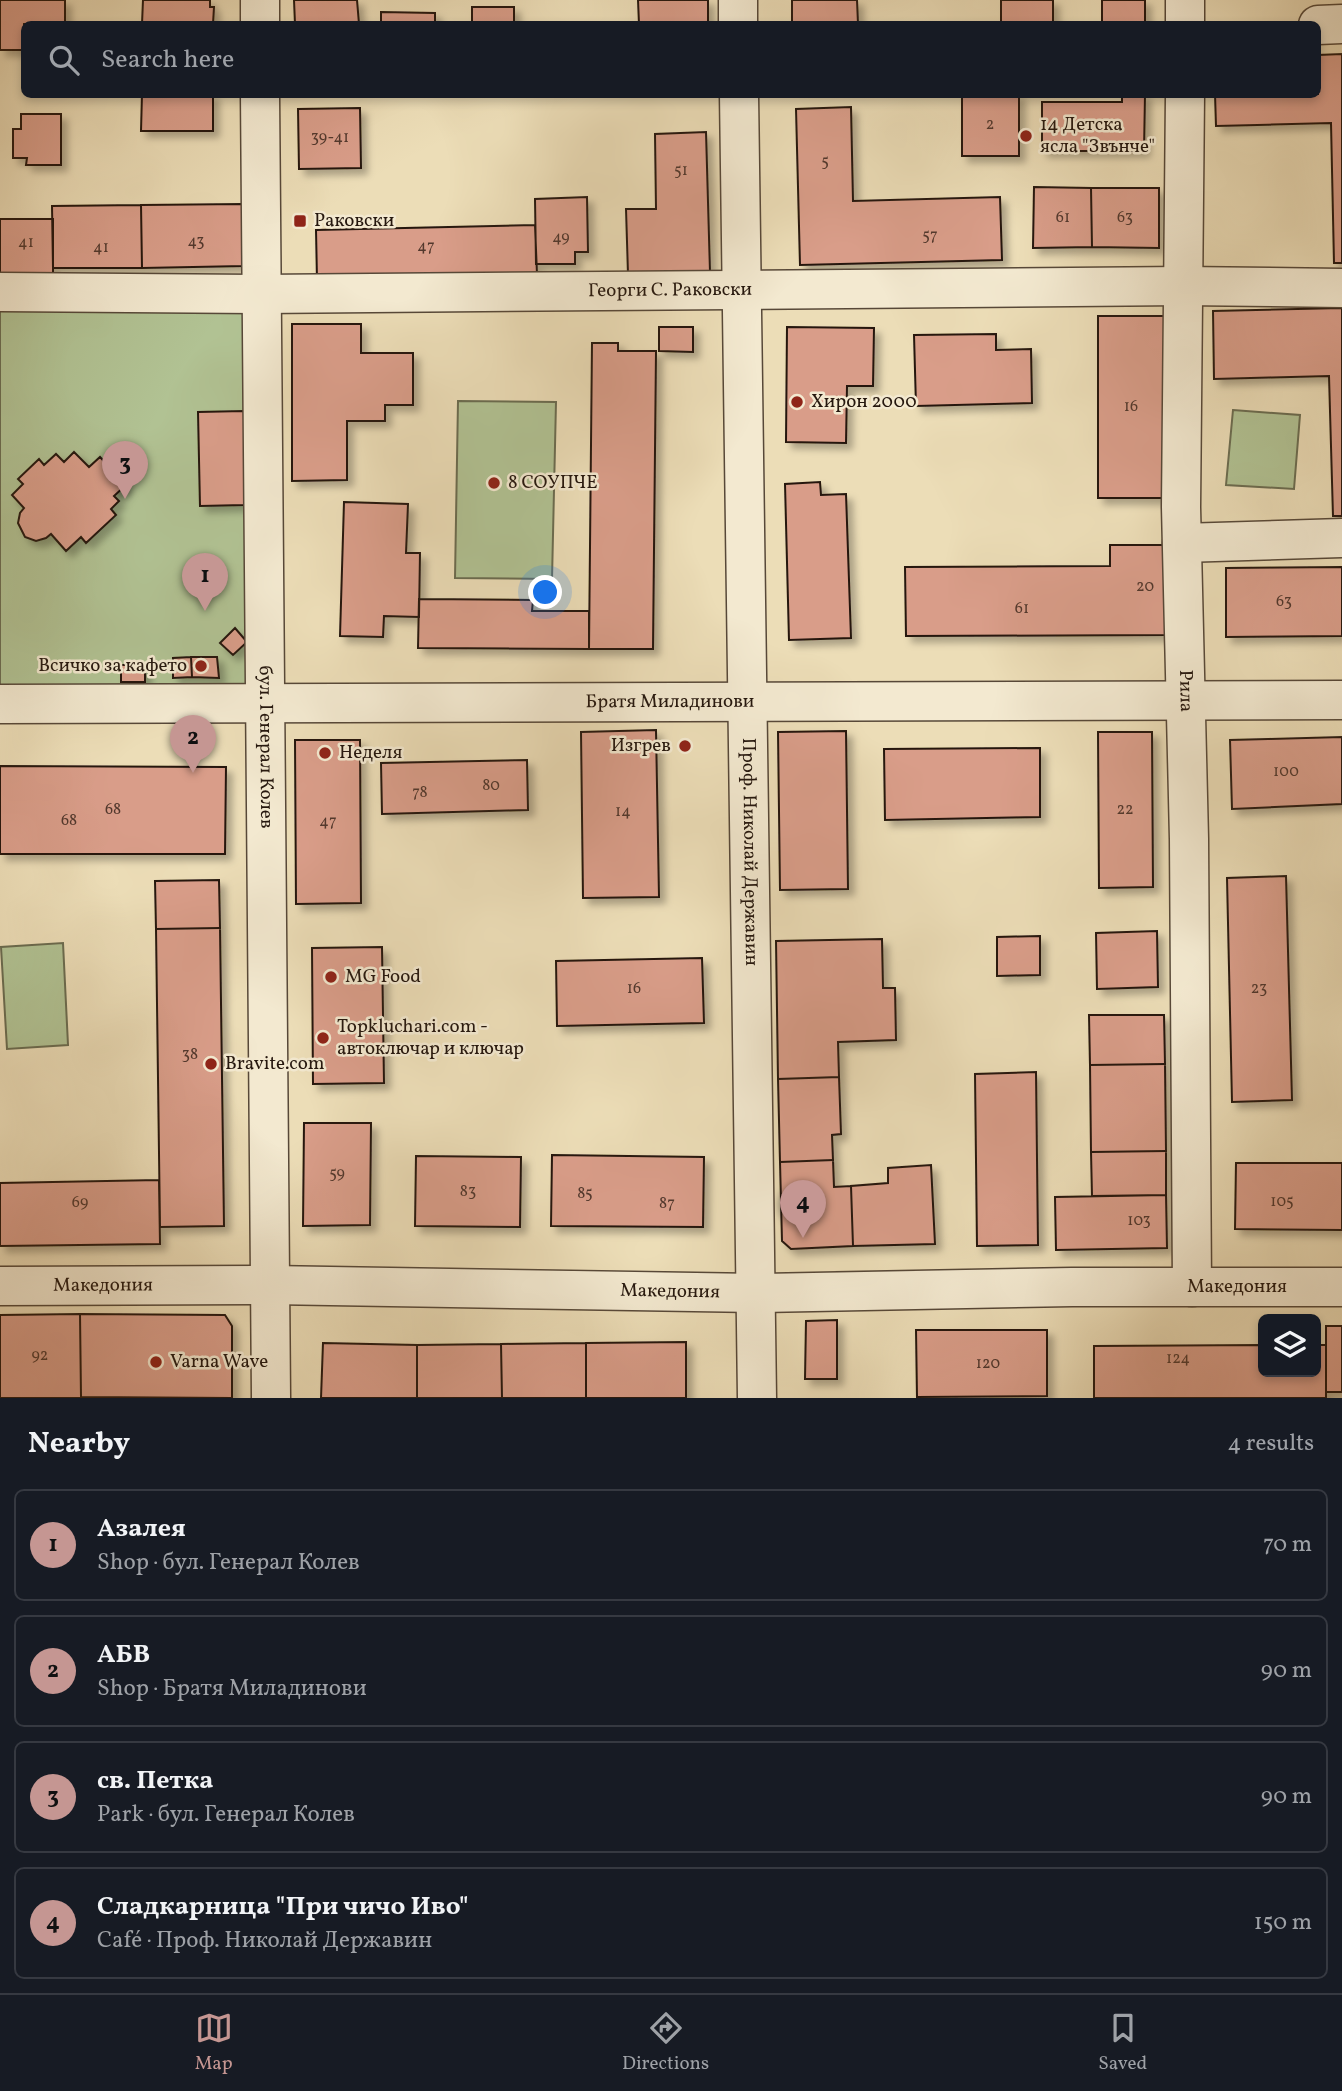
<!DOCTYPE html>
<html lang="en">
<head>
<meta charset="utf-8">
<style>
  :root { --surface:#171b24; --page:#20242c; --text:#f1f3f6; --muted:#9ea1a6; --line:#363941; --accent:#c59692 }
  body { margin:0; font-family:Vollkorn,serif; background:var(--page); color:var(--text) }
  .controls { position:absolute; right:21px; bottom:21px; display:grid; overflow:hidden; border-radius:10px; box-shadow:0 4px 10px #0003 }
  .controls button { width:63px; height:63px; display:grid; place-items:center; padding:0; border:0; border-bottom:2px solid var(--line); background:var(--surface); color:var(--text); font:35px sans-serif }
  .you { position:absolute; left:546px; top:593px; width:24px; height:24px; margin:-18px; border:5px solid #fff; border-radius:50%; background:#1a73e8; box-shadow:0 0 0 10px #1a73e833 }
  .badge { display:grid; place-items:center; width:46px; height:46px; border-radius:50%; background:var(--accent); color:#111; font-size:23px; font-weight:700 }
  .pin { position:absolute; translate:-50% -58px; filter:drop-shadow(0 2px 4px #0008) }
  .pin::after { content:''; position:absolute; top:37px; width:24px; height:21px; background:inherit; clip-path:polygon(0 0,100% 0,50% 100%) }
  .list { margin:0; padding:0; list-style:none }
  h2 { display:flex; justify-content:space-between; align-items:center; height:91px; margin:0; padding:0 28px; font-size:30px }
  h2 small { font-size:23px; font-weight:400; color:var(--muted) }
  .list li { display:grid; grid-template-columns:46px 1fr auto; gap:21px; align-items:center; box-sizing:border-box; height:112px; margin:0 14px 14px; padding:0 14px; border:2px solid var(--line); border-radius:10px }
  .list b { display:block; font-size:26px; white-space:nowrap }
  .list p { margin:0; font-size:23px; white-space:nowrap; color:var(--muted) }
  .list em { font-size:23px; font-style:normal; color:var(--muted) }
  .icon { flex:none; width:38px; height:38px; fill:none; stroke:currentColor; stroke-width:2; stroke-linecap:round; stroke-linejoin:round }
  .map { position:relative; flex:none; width:1342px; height:1398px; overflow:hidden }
  .search { position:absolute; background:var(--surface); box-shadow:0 4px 10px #0003; left:21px; right:21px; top:21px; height:77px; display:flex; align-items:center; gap:18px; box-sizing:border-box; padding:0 24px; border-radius:10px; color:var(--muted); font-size:26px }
  .sheet { height:595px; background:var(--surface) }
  nav { display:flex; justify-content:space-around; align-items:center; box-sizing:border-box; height:98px; border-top:2px solid var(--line); background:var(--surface); font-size:19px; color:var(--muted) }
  nav a { display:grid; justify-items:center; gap:4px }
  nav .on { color:var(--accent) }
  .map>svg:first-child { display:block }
  .green { fill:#b1c293; stroke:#6b6c50; stroke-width:2 }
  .building { fill:#d99d89; stroke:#25170e; stroke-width:2; filter:url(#shadow) }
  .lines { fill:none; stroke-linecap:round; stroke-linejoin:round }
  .minor-casing { stroke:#574838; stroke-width:41 }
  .minor { stroke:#f3e9d0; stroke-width:38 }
  .poi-dot { fill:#8f2418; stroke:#f3e9d0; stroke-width:2.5 }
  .labels { text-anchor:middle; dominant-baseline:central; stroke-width:5; stroke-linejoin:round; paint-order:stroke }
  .number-label { font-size:16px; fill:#52382d }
  .poi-label { font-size:19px; fill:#25170e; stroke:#f3e9d0; text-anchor:start }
  .street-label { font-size:19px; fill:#25170e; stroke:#f3e9d0 }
</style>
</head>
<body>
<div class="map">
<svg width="1342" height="1398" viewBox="0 0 1342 1398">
  <defs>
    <filter id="shadow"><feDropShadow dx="6" dy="6" stdDeviation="3.5" flood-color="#0004"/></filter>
  </defs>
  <rect width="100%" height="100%" fill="#ecddb7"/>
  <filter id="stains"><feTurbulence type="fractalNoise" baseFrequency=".00286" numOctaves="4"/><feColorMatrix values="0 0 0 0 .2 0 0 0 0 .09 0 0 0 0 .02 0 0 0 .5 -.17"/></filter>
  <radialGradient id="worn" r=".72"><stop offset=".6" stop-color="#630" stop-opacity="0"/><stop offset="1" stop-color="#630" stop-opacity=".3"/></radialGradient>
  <path class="green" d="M0,304L252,306L249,692L0,693Z
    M458,401L556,402L552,579L455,578Z
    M1233,410L1300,415L1294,489L1226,485Z
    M63,943L68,1045L7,1049L1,947Z"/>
  <path class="building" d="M0,0H65V24H24V50H0Z
    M143,0H210V7H214L213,24H142Z
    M294,0H357L359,24H295Z
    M638,0H708V24H639Z
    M792,0H857L858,24H792Z
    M1001,0H1053V24H1001Z
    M1102,0H1145V24H1102Z
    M472,7H514V24H472Z
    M381,12L435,13V24H381Z
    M1342,54V263H1334L1331,123L1216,126L1215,94H1318V55Z
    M142,94H213V131H141Z
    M962,94H1019V156H962Z
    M1122,94H1145L1144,151H1042V102H1122Z
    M851,107L853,201L1000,197L1002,260L800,265L796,109Z
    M360,108L361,168L299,169L298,109Z
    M21,114H61V165H26L27,158H13V129H21Z
    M706,132L710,272L628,274L626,209H656L655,134Z
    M1034,187L1091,188L1092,247L1033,248Z
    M1091,188H1159V248L1092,247Z
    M587,197L588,252H575V264H536L535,199Z
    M243,204L244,266L142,268L141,205Z
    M141,205L142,268H53L52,206Z
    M0,219H53V277H0Z
    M535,225L537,274L317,280L316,230Z
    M1342,308V516H1333L1329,376L1214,379L1213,311Z
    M1098,316H1164L1165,498H1098Z
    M292,324H361V353H413V405H385V421H347V480L292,481Z
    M659,327H693V352L659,351Z
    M787,327L874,328L873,386H847L846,443L786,442Z
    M996,334V350L1031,349L1032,403L916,406L914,335Z
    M592,343H618V351H656L653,649H589Z
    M244,411V505L200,506L198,412Z
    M74,452L89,467L100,457L126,485L114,496L119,501L111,509L116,515L86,543L81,537L66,551L51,534L46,538L36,541L25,537L18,523L20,513L24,508L12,495L23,484L18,479L39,459L44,465L56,454L64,462Z
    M820,482L821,495L846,494L851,638L789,640L785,484Z
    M344,502L408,504L406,553H420L419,617L384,616L383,637L340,636Z
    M1110,545H1167V635L906,636L905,567L1110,566Z
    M1342,567V636L1226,637V568Z
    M419,599L533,600L532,611H589V649L418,648Z
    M235,628L247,642L233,655L220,643Z
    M191,657H217L219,678L192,677Z
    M191,657L192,677L173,678V658Z
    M121,665H145V682H121Z
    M656,730L659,897L583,898L581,732Z
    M846,731L848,889L780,890L778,732Z
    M1098,732H1152L1153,887L1099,888Z
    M1342,737V804L1232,809L1230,740Z
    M295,740H360L361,903L296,904Z
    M1040,748V817L885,820L884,749Z
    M527,760L528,810L382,814L381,763Z
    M0,766L226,767L225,854H0Z
    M1286,876L1292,1100L1232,1102L1227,878Z
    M219,880L220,928L156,929L155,881Z
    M220,928L224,1226L160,1227L156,929Z
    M1157,931L1158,987L1097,989L1096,933Z
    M1040,936V975L997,976V937Z
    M882,939L883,988H895L896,1040L838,1042L839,1077L778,1079L776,941Z
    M382,947L384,1083L313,1084L312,948Z
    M702,958L704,1023L557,1026L556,961Z
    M1089,1015H1164L1165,1064L1090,1065Z
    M1165,1064L1166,1151L1091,1152L1090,1065Z
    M1036,1072L1038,1245L977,1246L975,1074Z
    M839,1077L841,1134L832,1135L833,1160L780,1162L778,1079Z
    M304,1123H371L370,1225L303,1226Z
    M1166,1151V1195L1092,1196L1091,1152Z
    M552,1155L704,1157L703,1227L551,1226Z
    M416,1156L521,1157L520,1227L415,1226Z
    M833,1160L834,1187L851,1186L853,1246L791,1249L782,1241L780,1162Z
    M1236,1163H1342V1230L1235,1229Z
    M931,1165L935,1244L853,1246L851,1186L888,1183V1168Z
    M159,1180L160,1244L0,1246V1183Z
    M1166,1195L1167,1248L1056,1250L1055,1197Z
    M80,1314L81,1398H0V1315Z
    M80,1314L225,1315L232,1326V1398L81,1397Z
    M837,1320V1379H805L806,1321Z
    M1326,1326H1342V1392H1326Z
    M916,1330H1047V1396L917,1397Z
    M686,1342V1398H586V1343Z
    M323,1343L417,1345V1398H321Z
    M586,1343V1398H502L501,1344Z
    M501,1344L502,1398H417V1345Z
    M1263,1345V1372H1316V1345H1326V1398H1094V1346Z"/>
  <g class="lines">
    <g class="minor-casing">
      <g id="minor">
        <path d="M260,0V24"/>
        <path d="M738,0V24"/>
        <path d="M1185,0V24"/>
        <path d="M1318,25L1342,24"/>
        <path id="s1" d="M260,94L271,1398"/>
        <path id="s2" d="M739,94L757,1398"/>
        <path id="s3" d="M1185,94L1181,507L1189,839L1192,1287"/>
        <path id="s4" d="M0,292L262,294L1183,286L1342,288"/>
        <path d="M1182,543L1342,538"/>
        <path id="s5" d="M0,704L1342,700"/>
        <path id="s6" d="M0,1286L270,1285L756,1293L1072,1287H1342"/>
      </g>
    </g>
    <use href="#minor" class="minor"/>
  </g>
  <g class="poi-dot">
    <circle cx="1026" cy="136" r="7"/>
    <rect x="293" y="214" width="14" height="14" rx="3.5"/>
    <circle cx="797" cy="402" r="7"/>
    <circle cx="494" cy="483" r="7"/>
    <circle cx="201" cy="666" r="7"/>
    <circle cx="685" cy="746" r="7"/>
    <circle cx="325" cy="753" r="7"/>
    <circle cx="331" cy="977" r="7"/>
    <circle cx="323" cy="1038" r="7"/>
    <circle cx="211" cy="1064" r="7"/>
    <circle cx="156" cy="1362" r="7"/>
  </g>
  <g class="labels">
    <g class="number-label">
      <text x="990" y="125">2</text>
      <text x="330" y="138">39-41</text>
      <text x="825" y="162">5</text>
      <text x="681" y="171">51</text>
      <text x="1063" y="218">61</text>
      <text x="1125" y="218">63</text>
      <text x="930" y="236">57</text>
      <text x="561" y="238">49</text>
      <text x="196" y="242">43</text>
      <text x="26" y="243">41</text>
      <text x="426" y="247">47</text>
      <text x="101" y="248">41</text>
      <text x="1131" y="407">16</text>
      <text x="1145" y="587">20</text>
      <text x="1284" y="602">63</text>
      <text x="1022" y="609">61</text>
      <text x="1286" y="772">100</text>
      <text x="491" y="786">80</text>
      <text x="420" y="793">78</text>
      <text x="113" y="810">68</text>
      <text x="1125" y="810">22</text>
      <text x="623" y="812">14</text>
      <text x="69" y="821">68</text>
      <text x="328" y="822">47</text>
      <text x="634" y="989">16</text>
      <text x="1259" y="989">23</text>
      <text x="190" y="1055">38</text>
      <text x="337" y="1174">59</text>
      <text x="468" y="1192">83</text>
      <text x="585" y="1194">85</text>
      <text x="1282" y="1202">105</text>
      <text x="80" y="1203">69</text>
      <text x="667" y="1204">87</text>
      <text x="1139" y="1221">103</text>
      <text x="40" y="1356">92</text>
      <text x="1178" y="1359">124</text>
      <text x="988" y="1364">120</text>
    </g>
    <g class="poi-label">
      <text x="1040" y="125">14 Детска<tspan x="1040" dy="22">ясла "Звънче"</tspan></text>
      <text x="314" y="221">Раковски</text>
      <text x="811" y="402">Хирон 2000</text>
      <text x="508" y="483">8 СОУПЧЕ</text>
      <text x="187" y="666" text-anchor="end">Всичко за кафето</text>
      <text x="671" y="746" text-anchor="end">Изгрев</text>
      <text x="339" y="753">Неделя</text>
      <text x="345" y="977">MG Food</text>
      <text x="337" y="1027">Topkluchari.com -<tspan x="337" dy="22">автоключар и ключар</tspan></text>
      <text x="225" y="1064">Bravite.com</text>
      <text x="170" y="1362">Varna Wave</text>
    </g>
    <g class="street-label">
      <text stroke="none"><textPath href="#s4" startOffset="670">Георги С. Раковски</textPath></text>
      <text stroke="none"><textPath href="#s3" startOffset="597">Рила</textPath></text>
      <text stroke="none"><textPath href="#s5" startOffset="670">Братя Миладинови</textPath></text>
      <text stroke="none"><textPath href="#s1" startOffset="653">бул. Генерал Колев</textPath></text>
      <text stroke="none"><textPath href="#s2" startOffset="758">Проф. Николай Державин</textPath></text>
      <text stroke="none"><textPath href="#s6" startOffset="103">Македония</textPath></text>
      <text stroke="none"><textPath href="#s6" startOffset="1237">Македония</textPath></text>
      <text stroke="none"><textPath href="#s6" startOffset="670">Македония</textPath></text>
    </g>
  </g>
  <rect width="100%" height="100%" filter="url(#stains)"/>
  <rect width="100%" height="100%" fill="url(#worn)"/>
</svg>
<div class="controls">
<button><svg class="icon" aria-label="layers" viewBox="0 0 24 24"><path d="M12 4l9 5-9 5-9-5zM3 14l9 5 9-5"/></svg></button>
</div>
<div class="you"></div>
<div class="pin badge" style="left:205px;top:611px">1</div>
<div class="pin badge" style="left:193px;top:773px">2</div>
<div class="pin badge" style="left:125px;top:499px">3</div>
<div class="pin badge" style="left:803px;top:1238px">4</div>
<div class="search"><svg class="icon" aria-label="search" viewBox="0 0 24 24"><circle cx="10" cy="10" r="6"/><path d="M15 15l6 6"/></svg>Search here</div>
</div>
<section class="sheet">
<h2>Nearby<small>4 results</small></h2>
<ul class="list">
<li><span class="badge">1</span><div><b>Азалея</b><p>Shop · бул. Генерал Колев</p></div><em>70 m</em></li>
<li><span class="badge">2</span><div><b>АБВ</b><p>Shop · Братя Миладинови</p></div><em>90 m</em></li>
<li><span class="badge">3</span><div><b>св. Петка</b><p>Park · бул. Генерал Колев</p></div><em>90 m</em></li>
<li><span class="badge">4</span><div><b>Сладкарница &quot;При чичо Иво&quot;</b><p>Café · Проф. Николай Державин</p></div><em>150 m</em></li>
</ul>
</section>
<nav>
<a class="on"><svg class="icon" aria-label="map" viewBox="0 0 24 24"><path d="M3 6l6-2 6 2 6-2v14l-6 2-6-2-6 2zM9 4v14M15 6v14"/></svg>Map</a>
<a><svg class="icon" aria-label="directions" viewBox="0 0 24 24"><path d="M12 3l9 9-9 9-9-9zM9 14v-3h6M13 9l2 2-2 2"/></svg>Directions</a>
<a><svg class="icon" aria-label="saved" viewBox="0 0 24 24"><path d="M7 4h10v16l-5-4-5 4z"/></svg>Saved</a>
</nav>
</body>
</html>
